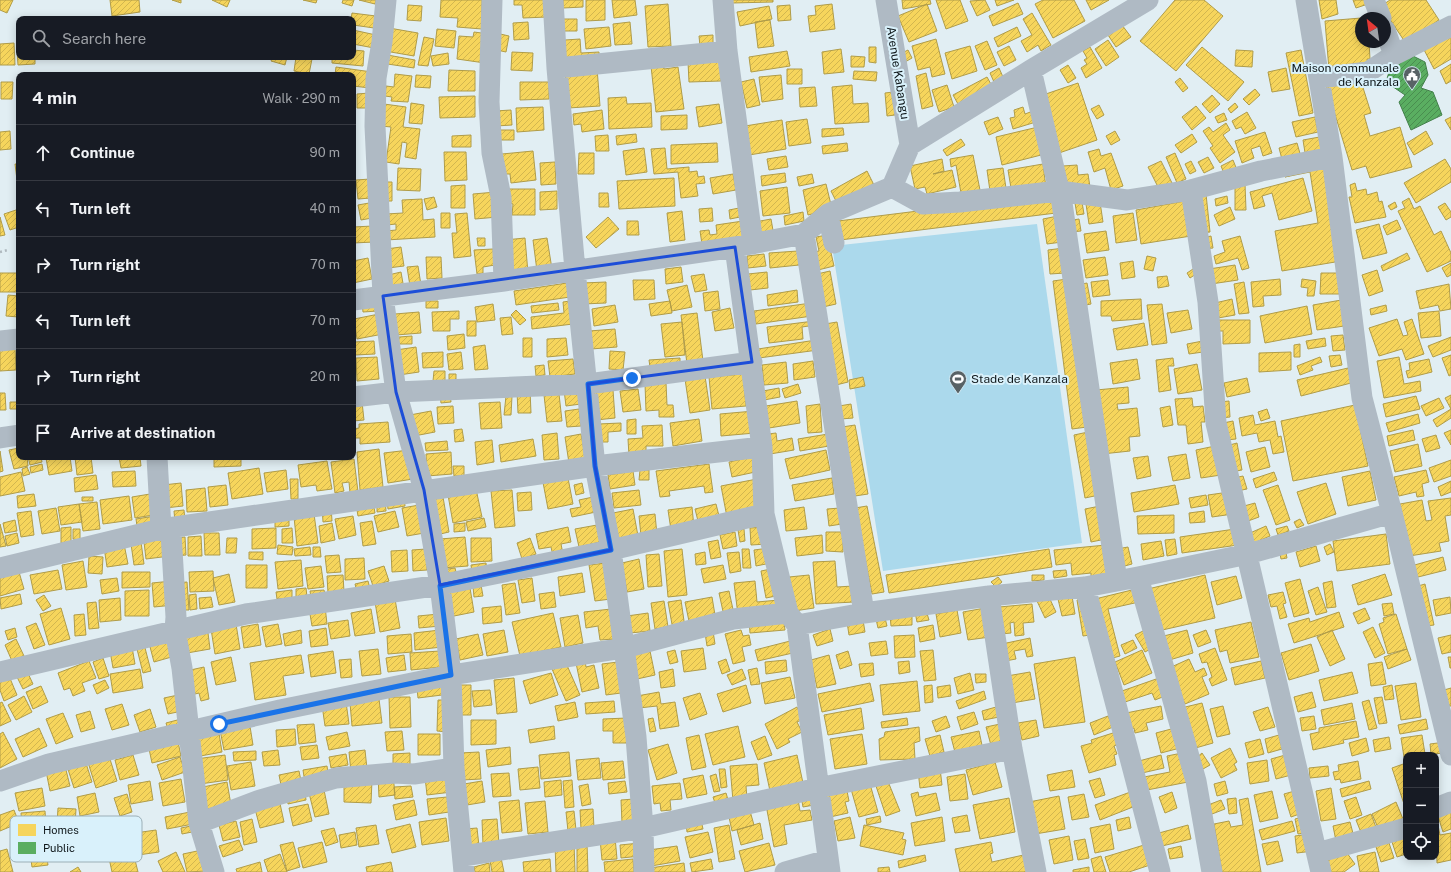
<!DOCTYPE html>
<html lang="en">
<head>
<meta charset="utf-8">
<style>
  :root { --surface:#171b24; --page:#242831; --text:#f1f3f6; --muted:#9ea1a6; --line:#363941 }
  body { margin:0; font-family:"Public Sans",sans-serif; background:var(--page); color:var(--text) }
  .controls { position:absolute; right:12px; bottom:12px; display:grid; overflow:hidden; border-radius:8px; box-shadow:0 2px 10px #0003 }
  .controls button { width:36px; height:36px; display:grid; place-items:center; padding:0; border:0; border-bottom:1px solid var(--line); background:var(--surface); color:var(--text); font:20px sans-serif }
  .compass { position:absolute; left:1355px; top:12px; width:36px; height:36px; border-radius:50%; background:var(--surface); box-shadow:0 2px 10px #0003; rotate:331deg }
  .stop { position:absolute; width:12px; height:12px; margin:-9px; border:3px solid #1a73e8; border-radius:50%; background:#fff }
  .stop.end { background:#1a73e8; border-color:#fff; box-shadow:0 1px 4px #0008 }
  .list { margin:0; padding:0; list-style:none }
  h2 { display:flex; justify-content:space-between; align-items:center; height:52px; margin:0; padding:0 16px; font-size:17px }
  h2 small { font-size:13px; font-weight:400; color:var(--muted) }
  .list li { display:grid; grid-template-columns:26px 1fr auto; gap:12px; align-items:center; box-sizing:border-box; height:56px; padding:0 16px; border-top:1px solid var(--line) }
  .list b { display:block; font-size:15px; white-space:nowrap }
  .list em { font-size:13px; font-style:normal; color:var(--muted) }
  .icon { flex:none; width:22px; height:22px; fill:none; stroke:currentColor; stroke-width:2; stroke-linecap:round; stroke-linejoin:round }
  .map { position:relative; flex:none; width:1451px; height:872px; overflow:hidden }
  .search { position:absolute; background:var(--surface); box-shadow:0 2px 10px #0003; left:16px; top:16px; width:340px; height:44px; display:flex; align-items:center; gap:10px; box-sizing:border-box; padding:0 14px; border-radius:8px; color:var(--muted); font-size:15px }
  .panel { position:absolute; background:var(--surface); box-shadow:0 2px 10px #0003; left:16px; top:72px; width:340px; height:388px; border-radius:8px }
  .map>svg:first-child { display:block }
  .green { fill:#abd9ec }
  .homes { fill:url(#homes-hatch); stroke:#b09c48 }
  .public { fill:url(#public-hatch); stroke:#43804b }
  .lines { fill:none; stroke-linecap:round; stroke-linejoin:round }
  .path { stroke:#aeb8be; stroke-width:2.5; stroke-dasharray:2 3; stroke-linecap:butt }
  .minor { stroke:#afbac4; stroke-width:21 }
  .route { stroke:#1a73e8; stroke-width:5 }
  .marked { fill:none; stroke:#1d4ed8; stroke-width:3; stroke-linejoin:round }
  .labels { text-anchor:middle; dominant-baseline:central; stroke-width:4; stroke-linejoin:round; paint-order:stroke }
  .poi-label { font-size:12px; fill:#0e1619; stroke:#d9f1fb; text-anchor:end }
  .street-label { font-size:12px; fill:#0e1619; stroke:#d9f1fb }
  .key { fill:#d9f1fb; stroke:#9cafb7; stroke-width:1 }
  .key-label { font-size:11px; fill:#0e1619 }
</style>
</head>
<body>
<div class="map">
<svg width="1451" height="872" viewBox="0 0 1451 872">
  <defs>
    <pattern id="homes-hatch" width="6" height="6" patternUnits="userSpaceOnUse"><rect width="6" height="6" fill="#f6d55c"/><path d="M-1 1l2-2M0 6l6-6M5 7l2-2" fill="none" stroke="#d2b64f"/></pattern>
    <pattern id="public-hatch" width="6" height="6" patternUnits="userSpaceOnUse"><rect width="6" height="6" fill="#5aae61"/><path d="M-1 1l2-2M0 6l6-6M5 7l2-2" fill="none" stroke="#498d4f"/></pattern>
  </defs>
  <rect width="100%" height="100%" fill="#e1eef3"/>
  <path class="green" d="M1037,224L1082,543L883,571L832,246Z"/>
  <path class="homes" d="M0,0H13L7,13L0,10Z
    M110,0H139L140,12L112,16Z
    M172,0H181V3Z
    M212,0H230L227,7Z
    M303,0H317L316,3Z
    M343,0H354L352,6L342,3Z
    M359,0H376L375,4Z
    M441,0H482V29L457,27L458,18L440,17Z
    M514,0H546L547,17L523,18L522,5H514Z
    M563,0H583V7L563,8Z
    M586,0H605V20L586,21Z
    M612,0H635L637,15L614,18Z
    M732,0H773V2L732,3Z
    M902,0H930L931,4L903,9Z
    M936,0H960L968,21L946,29Z
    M985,0L990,10L977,16L970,1Z
    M995,0H1014L997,6Z
    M1043,0H1074L1085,21L1053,38L1035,4Z
    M1086,0H1109L1091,10Z
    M1175,0H1204L1223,16L1176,71L1140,41Z
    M1319,0H1336L1338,14L1322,19Z
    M1353,0H1367L1368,4L1356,8Z
    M1390,0H1426L1439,20L1405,42L1381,6Z
    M1018,3L1023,14L993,26L989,16Z
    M668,4L671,46L648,47L645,6Z
    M832,4L835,29L810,32L808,16L816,15L815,6Z
    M927,4L937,31L909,42L898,16Z
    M408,5L422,6L421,21L407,20Z
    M790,5L791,20L778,21L777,6Z
    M769,6L772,19L740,26L737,12Z
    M352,13L376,16L374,28L353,25V19H351Z
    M1032,13L1051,45L1041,51L1038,45L1027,52L1021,41L1032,35L1023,19Z
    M1361,18V42H1369L1370,59H1367L1368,66L1329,70L1325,21Z
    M563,19H577V31H563Z
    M770,20L774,46L758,48L755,22Z
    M528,22L529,39L514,40L513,23Z
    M630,22L632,44L615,45L613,24Z
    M1122,25L1131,37L1116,47L1108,35Z
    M609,27L611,46L586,49L584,29Z
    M1017,27L1021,36L998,47L994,38Z
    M389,28L418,33L414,56L385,51Z
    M1451,28V59L1434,69L1421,44Z
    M437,29L456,31L454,48L435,46Z
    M353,30L376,35L374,48L353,44Z
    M474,32L489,34L485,63L457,59L459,36L473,37Z
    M496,33L509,36L506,52L492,49Z
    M713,35V45L700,46L699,36Z
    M424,37L434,39L428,66L418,65Z
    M580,39L581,53L599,52V61L566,63L565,40Z
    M936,39L945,74L932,77L930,67L918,70L912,46Z
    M1108,40L1119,57L1106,66L1095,49Z
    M987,41L997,65L985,70L975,46Z
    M14,43L15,65H0V44Z
    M970,46L977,71L952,79L945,53Z
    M1009,46L1016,60L1004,66L997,52Z
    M869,47H876V63L869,62Z
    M1090,47L1102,68L1086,78L1081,68L1087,64L1084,60L1087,58L1083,51Z
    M1202,47L1244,82L1228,101L1186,65Z
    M841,49L844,72L824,74L822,52Z
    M17,50H19V57H35V64L18,65Z
    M353,50L364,51L363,66L332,63V57H353Z
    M908,50L912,58L905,62L900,54Z
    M1236,50L1253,51L1252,67L1235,66Z
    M1301,50L1313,113L1299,116L1286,53Z
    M787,51L790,66L751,72L749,57Z
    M512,52L533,53L532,71L511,70Z
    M448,53L449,64L433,66L431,56Z
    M382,54L415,60L414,68L381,63Z
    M851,56L865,57L864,67H851Z
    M273,57H287L285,65L271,61Z
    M296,57L312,59L309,74L294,71Z
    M720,61L721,81L689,82L688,62Z
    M664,64V69L678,67L684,109L656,112L651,66Z
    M1451,64V81L1446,84L1440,71Z
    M1068,65L1076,78L1068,83L1060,70Z
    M336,67L372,72L370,88L353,86V75H335Z
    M597,68L600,106L568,108L565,70Z
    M999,68L1003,77L994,82L990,73Z
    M1286,68L1290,89L1272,92L1268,72Z
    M787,69H802V84H787Z
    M449,70L475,71V91H448Z
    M854,71L877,72L876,81L853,79Z
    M926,73L933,106L922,109L916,76Z
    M395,74L412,76L408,102L391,101L392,97L385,96L386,86L394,87Z
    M416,75L431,76L430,88L415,87Z
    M781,75L783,99L762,102L759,77Z
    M1359,75L1371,113L1364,115L1370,136L1400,127L1412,167L1370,178L1366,166L1352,170L1326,85Z
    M987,77L992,86L958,104L953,95Z
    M1180,78L1188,88L1183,92L1175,82Z
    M754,79L760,105L747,108L741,82Z
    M1,82H13L12,99H1Z
    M520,82H549V99L520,100Z
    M1078,83L1097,140L1059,153L1040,96Z
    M852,85L853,104L868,103L869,122L835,124L832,87Z
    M947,85L954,107L939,112L932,90Z
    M815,87L817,106L800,107L799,88Z
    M1255,89L1260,95L1249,105L1243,99Z
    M893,92L895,115L887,116L885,93Z
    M369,93L370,108H357V94Z
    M1212,95L1220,104L1210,113L1202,104Z
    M475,96V117L440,118L439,97Z
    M626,97L627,104L651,103L652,127L609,129L608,98Z
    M411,103L424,105L422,124L409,123Z
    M1235,103L1238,107L1231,113L1228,109Z
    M384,104L406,107L403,127L420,129L416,159L405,157L407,143L402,142L399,164L386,162L391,127L381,126Z
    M719,104L722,123L699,127L696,107Z
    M1099,105L1104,115L1097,119L1091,109Z
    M1196,106L1206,118L1192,130L1182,117Z
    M543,107L544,130L517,132L516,108Z
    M1023,107L1025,114L1033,111L1036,122L1013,129L1010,118L1015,117L1014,110Z
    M511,110L512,125L496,126L495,111Z
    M602,110L604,129L582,132L581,124L574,125L573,114Z
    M1247,112L1256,128L1245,134L1241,127L1236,129L1232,121Z
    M1224,113L1227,120L1218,123L1215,117Z
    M687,115V129L661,130V116Z
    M998,117L1003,129L989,135L984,122Z
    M1315,117L1318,132L1296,137L1292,122Z
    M1451,117V130L1445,120Z
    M807,119L811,143L789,146L786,122Z
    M782,120L786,149L749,155L745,126Z
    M1226,123L1230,130L1223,135L1235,152L1220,163L1210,148L1213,146L1203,131L1209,127L1213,132Z
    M1038,127L1045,154L1002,165L996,137Z
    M843,128L844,135L822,137V129Z
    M497,130H514V140H497Z
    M10,131L11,149L0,150V132Z
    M1115,131L1120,140L1111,145L1106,136Z
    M1426,131L1433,144L1414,155L1407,143Z
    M1265,132L1272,153L1263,156L1260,146L1251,149L1254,158L1242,163L1235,141Z
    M636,134L637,142L617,145L616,136Z
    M1192,134L1197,142L1181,153L1175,145Z
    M471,135V147H452V136Z
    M608,135L609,151H596L595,136Z
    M1325,136L1328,154L1306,159L1303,140Z
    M961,139L965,145L947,156L943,150Z
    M717,143L718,162L671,164V145Z
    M847,143L848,151L823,154L822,146Z
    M1297,143L1301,157L1283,163L1279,148Z
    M644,148L647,172L626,175L623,151Z
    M665,148L667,169L689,167V172L697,171L698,177L704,176L705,183L696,184L698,196L681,198L678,172L654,174L651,149Z
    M1099,149L1101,156L1111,153L1123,186L1111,190L1105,168L1094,172L1088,152Z
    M533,151L536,180L511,183L510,174H504L502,154Z
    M444,152H466L467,180L445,181Z
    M579,153H594V174H578Z
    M1175,153L1186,179L1177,183L1166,157Z
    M973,155L980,190L961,193L956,165L951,167L950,159Z
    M786,156L788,167L769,170L767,159Z
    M1208,157L1214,168L1204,173L1198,162Z
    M942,159L944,171L933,174L952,170L956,187L927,194L925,187L915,189L910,166Z
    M1445,159L1451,169V182L1416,203L1404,183Z
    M1233,160L1237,170L1225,176L1221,166Z
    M1161,161L1172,183L1159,189L1148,167Z
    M1191,161L1196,171L1190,174L1185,164Z
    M555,162L556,184L541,185L540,163Z
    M15,164H19V180H17Z
    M1043,164L1046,188L1012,194L1008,170Z
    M1077,165L1078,175L1088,174L1090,187L1066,190L1063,166Z
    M1324,165L1341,261L1282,271L1275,231L1318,223L1310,172L1285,177Z
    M398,168L421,169L420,191L397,190Z
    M1003,168L1007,195L991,198L987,170Z
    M867,171L875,187L839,207L831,191Z
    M785,173L786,182L762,186L761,176Z
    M733,174L736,190L713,194L710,178Z
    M812,174L814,183L799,186L797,177Z
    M674,178L675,206L619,209L617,181Z
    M1303,178L1312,211L1279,220L1272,193L1262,196L1265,206L1254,209L1250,192Z
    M370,179L371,198L358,199L356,180Z
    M383,182H392V201H384Z
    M1355,183L1357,191L1366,189L1367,195L1377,192L1379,202L1382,201L1386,217L1355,223L1349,197H1352L1350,185Z
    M826,184L832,209L808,215L803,190Z
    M1235,184H1245L1246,210H1235Z
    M465,185V208H451V186Z
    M787,187L790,213L763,216L760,191Z
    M509,189H535V215H512L513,204L509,203Z
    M557,191V209L540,210V192Z
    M496,192L498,217L475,219L473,194Z
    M599,193H608L609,207H599Z
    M1054,194L1056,213L840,240L838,221Z
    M1206,194L1210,232L1201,233L1198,195Z
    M1227,196L1228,203L1216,206L1215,199Z
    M434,197L437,207L427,210L424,199Z
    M1409,198L1414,209L1420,206L1434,235L1441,231L1451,253V261L1427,272L1398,211L1405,208L1402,202Z
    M422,199L423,220L434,219L435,237L386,240V231L396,230V224L387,225L386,214L403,213L402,200Z
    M1185,201L1191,236L1141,244L1136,210Z
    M1082,202L1084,214L1077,215L1075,203Z
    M1100,202L1103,222L1089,224L1086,204Z
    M1395,202L1397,207L1391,210L1388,206Z
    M369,203L372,218L361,220L358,205Z
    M1445,203L1451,212V217L1446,220L1438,207Z
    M1230,207L1235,219L1219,226L1214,215Z
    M712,208L713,221L700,222L699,209Z
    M739,208L740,217L730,219L729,210Z
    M19,209V227L10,230L4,214Z
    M682,211L685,240L670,242L667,213Z
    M803,212L804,221L785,225L784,216Z
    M441,213H450V228H441Z
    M467,213L471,256L454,258L452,233H457L455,214Z
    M1133,213L1137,240L1116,243L1113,216Z
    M1058,216L1062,242L1047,244L1043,219Z
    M0,217L5,235L0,236Z
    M608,217L619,229L596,248L586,237Z
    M771,219L774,236L759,239L755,222Z
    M1079,219L1081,231L1071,232L1073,220Z
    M1397,220L1401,229L1387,235L1383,226Z
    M627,221H638L639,235H627Z
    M743,221L745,242L702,244L700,231L709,230L710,235L717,234L716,225Z
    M1379,224L1387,253L1363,259L1356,230Z
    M373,226L374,242L353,243V227Z
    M1106,231L1109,250L1087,253L1084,234Z
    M827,235L834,266L818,270L814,252L819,251L816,237Z
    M1211,236L1213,248L1204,249L1202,238Z
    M1240,236L1249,268L1242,270L1238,258L1216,264L1214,256L1225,252L1222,241Z
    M477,238H485V246H478Z
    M525,238L528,273L508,275L505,240Z
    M547,238L552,269L537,271L533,240Z
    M401,247L404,266L388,268L386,249Z
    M1064,248L1065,273L1050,274L1048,250Z
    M493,249L495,265L483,267V273L477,274L474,250Z
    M798,251L799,265L770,268L769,253Z
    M1407,253L1410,259L1383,271L1381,266Z
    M764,254L766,266L748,268L747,256Z
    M1147,256L1156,258L1153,271L1144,269Z
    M426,257H441L442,278L427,279Z
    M1105,257L1108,275L1086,278L1083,260Z
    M368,258L372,279L353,283V261Z
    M1133,261L1135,277L1122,279L1120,263Z
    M1451,263V275L1447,277L1442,268Z
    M1235,265L1238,280L1211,284L1209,269Z
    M418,266L421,285L410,286L407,267Z
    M681,267L683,282L666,284L665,269Z
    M1193,269L1196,274L1190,278L1187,273Z
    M1377,270L1383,291L1369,296L1362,275Z
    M830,271L836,304L823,307L817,274Z
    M401,272L404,289L388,292L384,276Z
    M767,272L768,288L750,290L748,274Z
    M0,273H17V292H0Z
    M1321,273H1341L1340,294H1320Z
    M704,274L707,290L695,292L691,276Z
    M1167,276L1169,286L1158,288L1157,277Z
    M1067,279L1087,427L1072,429L1053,281Z
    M1280,279L1281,295L1263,296L1264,306L1253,307L1251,282Z
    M1302,279L1316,281L1314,296H1307L1308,288L1301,287Z
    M633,280H654L655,299L634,300Z
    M1108,280L1110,295L1093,297L1091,282Z
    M606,282V303L583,304V283Z
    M1244,282L1249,313L1239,314L1234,284Z
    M567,283L570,297L516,305L514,291Z
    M1087,283L1091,304L1081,306L1077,285Z
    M1449,284L1451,309L1440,311L1438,305L1420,309L1416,291Z
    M687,285L692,307L672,311L667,290Z
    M797,290L798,302L768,306L767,295Z
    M718,291L720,309L705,311L703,293Z
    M8,295L19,296V317L6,316Z
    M1141,299L1142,319L1112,321L1111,316H1101V301Z
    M1232,299L1235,315L1218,318L1215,303Z
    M1347,299L1351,325L1317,330L1313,305Z
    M377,301L378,311L363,312L362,302Z
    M426,301H438V308H426Z
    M570,301L573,324L532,329L531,317L564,313L563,302Z
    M670,301L672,313L651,316L649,304Z
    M558,303L559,310L532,313L531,306Z
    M811,303L812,316L756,324L754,311Z
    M493,304L495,320L477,322L475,307Z
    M1162,304L1167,343L1152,345L1147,305Z
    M615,305L618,322L594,326L592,309Z
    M1386,305L1387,311L1371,315L1370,309Z
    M1307,306L1312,334L1265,343L1260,316Z
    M730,308L734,328L715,331L712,312Z
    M516,310L526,320L520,325L511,315Z
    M1188,310L1192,329L1171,333L1167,313Z
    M459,311V319H450V331H433L432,312Z
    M1439,311L1441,336L1421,338L1418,313Z
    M419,312L421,333L396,335L395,314Z
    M697,313L703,361L687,364L681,315Z
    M379,314L383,334L357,339L354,319Z
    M511,317L513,334L502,335L500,318Z
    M1397,319L1403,336L1408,335L1404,322L1412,319L1424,354L1406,360L1402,349L1379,356L1369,328Z
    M1218,320H1250V343L1223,344V331H1218Z
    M467,321H476V336H467Z
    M814,321L815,325L802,327L803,339L769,343L767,327Z
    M682,322L685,355L665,357L661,324Z
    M837,322L848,382L836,385L825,324Z
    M1144,323L1148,345L1117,350L1113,329Z
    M615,329L617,347L591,349L589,331Z
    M464,334L465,348L448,350L447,336Z
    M1343,335L1345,350L1333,351L1331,336Z
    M412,336V344H398L399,337Z
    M1451,337V350L1433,357L1428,346Z
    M523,338H532V357H523Z
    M566,338L568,355L547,357V339Z
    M1325,338L1326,346L1308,349L1306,341Z
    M816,340L818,350L759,358L758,349Z
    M1208,340L1210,351L1189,354L1187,344Z
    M374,341L375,354L355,355L354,342Z
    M1300,344V357H1294V345Z
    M485,345L488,369L475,370L473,347Z
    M0,346H15L16,370L0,371Z
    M416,347L419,372L399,375L396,350Z
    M610,351L625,352L623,370L609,369Z
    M443,352V367L423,368L422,353Z
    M461,352L463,369L449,370L447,354Z
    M1291,352V370L1259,372V353Z
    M1340,355L1342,365L1331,367L1329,356Z
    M1451,355V375L1449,376L1442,358Z
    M377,357L379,379L357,381L356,358Z
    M1320,357L1322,362L1311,366L1313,370L1300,375L1297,366Z
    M1399,357L1404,384L1420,381L1421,391L1384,398L1377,361Z
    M680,358V365L650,367L649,360Z
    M1173,358L1174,366H1168L1171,390L1159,392L1156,360Z
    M573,359L575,374L550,377L548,361Z
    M1137,359L1140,379L1113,384L1110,363Z
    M1429,359L1432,372L1408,378L1406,371L1410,370L1409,363Z
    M813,361L815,377L794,380L793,364Z
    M786,362L788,383L764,385L762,365Z
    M1197,364L1202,390L1178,394L1174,369Z
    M544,365L545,375L536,376L535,366Z
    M1348,368L1351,383L1301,396L1297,380Z
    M434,371H445V381H433Z
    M449,374H456V381H449Z
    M743,374L746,406L712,409L709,377Z
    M705,376L710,410L690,413L685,379Z
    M863,377L865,386L850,389L849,380Z
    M1247,378L1250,392L1227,397L1224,383Z
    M666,383L667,405H673L674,417H659V410L646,411L645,384Z
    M798,384L801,393L785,398L782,389Z
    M1128,387L1129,403L1117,404L1118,410L1137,408L1140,436L1129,437L1130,451L1102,454L1096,390Z
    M779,388L780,397L764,400L763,391Z
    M579,389L581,404L566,406L564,390Z
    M638,389L641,410L623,412L620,391Z
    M530,390L531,413H518L517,391Z
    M613,390L615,418L596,420L594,392Z
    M0,393H5L6,410H0Z
    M450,393L451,402L441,403L440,394Z
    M559,394L562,421L547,422L544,395Z
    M1451,395V418L1437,427L1433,420L1451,409L1445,398Z
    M506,396H512L511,415H504Z
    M1416,396L1420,409L1386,417L1383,404Z
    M1192,398L1193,407L1203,406L1205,422H1201L1203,442L1188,444L1186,425H1178L1175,399Z
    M1439,398L1444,408L1426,416L1421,406Z
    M797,401L800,423L769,428L766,406Z
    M1229,401L1230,417L1221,418L1220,402Z
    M10,402H19V409H10Z
    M362,402L364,420L353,421V403Z
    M500,402L502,428L481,429L479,403Z
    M820,404L822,432L808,433L806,406Z
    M851,404L853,418L841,419L839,406Z
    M1355,405L1368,466L1293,481L1281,421Z
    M453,406L454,423L438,424L437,407Z
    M1170,406L1173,425L1163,427L1160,408Z
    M579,409L581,426L567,427L565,411Z
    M1267,409L1270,418L1261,421L1258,412Z
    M431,411L435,432L414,436L410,415Z
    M754,411L755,433L721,436L720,414Z
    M1418,414L1420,423L1389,432L1386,423Z
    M1253,415L1255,425L1275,421L1278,437L1281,436L1284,452L1273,454L1270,440L1259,442L1257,433L1242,436L1239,418Z
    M636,419V434H627V420Z
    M699,419L702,441L673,446L670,423Z
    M1233,421L1236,439L1226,440L1223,423Z
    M388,422L390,442L360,444V438H353V429L359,428V424Z
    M621,423V431L608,432V442H599L598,424Z
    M662,425L663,446H646V455L629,456L628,439L643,438L642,426Z
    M855,425L868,494L855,496L842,427Z
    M462,429L464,441L455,442L454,430Z
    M1413,430L1415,440L1389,446L1387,436Z
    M1451,430V445L1444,433Z
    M1088,432L1099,495L1085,498L1074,435Z
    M557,433L559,459L544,460L542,435Z
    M776,433L777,441L792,438L794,450L770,454L768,434Z
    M581,434L586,461L569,463L565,437Z
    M828,434L829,446L800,451L798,439Z
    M1436,435L1440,448L1426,452L1422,439Z
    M533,439L536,456L501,462L499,445Z
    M492,440L494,462L477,465L475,442Z
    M447,441L448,450L426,451L425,443Z
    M1237,443L1242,470L1231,472L1226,446Z
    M1418,444L1422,466L1395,472L1390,451Z
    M1215,446L1221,475L1201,478L1196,450Z
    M1265,447L1270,467L1251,472L1246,452Z
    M19,448V457H27L28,466L14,469L9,450Z
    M379,449L383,487L360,490L357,452Z
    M409,450L413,479L388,483L384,453Z
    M826,450L830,470L790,479L785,459Z
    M0,451L3,471L0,472Z
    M451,452L452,474L427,476L426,454Z
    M1186,454L1190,478L1173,481L1168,457Z
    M756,456L760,471L732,477L729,462Z
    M1148,456L1151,476L1137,479L1133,458Z
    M28,457H41L42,462L30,465Z
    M70,457L72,471L49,475L46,458Z
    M75,457H91L93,473L77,475Z
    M119,457H140L141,466L121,468Z
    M172,457H192V458L172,459Z
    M214,457H241V466L214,467Z
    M354,459L358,492L350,493L349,482L342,483L344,491L335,493L331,462Z
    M1451,460V476L1434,482L1429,468Z
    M327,461L332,489L317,491L316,485L301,487L298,465Z
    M42,464L43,470L31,473L30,467Z
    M709,464L713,492L705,493L704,486L669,491L670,496L660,497L656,471Z
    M453,466H464V476H454Z
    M27,467L30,474L23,476L22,469Z
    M259,468L263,494L232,499L228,473Z
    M286,470L288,489L267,492L264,473Z
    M640,470H649V480H639Z
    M1426,470L1429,482L1422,484L1424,496L1417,497L1416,492L1399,496L1394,477Z
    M135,471L136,486L113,487L112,472Z
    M633,471L635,485L610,489L608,475Z
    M1370,471L1376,500L1348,506L1342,477Z
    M21,472L25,491L0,496V477Z
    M1274,472L1277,480L1256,488L1253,479Z
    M567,473L573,504L548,509L542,477Z
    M96,475L98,489L75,492L74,478Z
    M1243,476L1247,489L1237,491L1234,478Z
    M832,478L834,494L795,501L792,485Z
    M290,479H298V499H291Z
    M757,479L763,510L727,517L721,486Z
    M1451,481V492L1441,496L1438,487Z
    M181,483L183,506L165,508L163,485Z
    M582,483L584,493L576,495L574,485Z
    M1326,483L1336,514L1308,524L1297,492Z
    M226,485L228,505L210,507L208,487Z
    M1175,485L1179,504L1134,512L1131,493Z
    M1278,485L1290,520L1276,525L1263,490Z
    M205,488L207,511L187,512L186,490Z
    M476,489L482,517L453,523L448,495Z
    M512,490L515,526L495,528L491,491Z
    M639,490L641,505L614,508L612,493Z
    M531,492L532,510L518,511L517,493Z
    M1229,492L1233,514L1212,517L1208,495Z
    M156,493L159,514L135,518L132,497Z
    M34,494L36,506L18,508L17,496Z
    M1206,495L1208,505L1191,508L1189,498Z
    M129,496L132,520L103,524L100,500Z
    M82,497H93V501H82Z
    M404,497L405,506L388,509L387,500Z
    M443,497L449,532L436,535L429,499Z
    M593,497L596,512L572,517L570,509L581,507L579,500Z
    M385,498L386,511L377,512V499Z
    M1451,498V515L1445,516L1449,541L1439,543L1441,551L1409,556L1400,504L1422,500L1426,521L1432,520L1428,501Z
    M97,502L100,529L83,531L79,504Z
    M373,502L375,513L358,516L356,504Z
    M1255,503L1259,517L1248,521L1244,506Z
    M79,504L82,522L61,525L58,507Z
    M425,504L430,532L407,536L402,508Z
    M716,504L721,524L700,529L695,509Z
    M331,506L332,521L323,522L322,507Z
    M867,506L884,592L872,594L855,508Z
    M1100,506L1106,539L1091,542L1085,509Z
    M692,507L694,527L671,530L668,510Z
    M804,507L807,529L786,531L784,510Z
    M56,508L60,531L42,534L38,511Z
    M840,508L842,524L829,526L827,509Z
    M633,509L638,536L618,540L613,513Z
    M184,510L185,521L175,522L174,511Z
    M31,511L34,535L21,537L17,513Z
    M395,511L399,527L378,532L374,516Z
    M1204,511L1205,522L1190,523L1189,513Z
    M314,514L318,543L297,546L294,517Z
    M655,514L657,535L641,536L639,516Z
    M1174,515V533L1138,534L1137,516Z
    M155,516L156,524L137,526L136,519Z
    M353,516L356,535L339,539L335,519Z
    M484,518L486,527L468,531L466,522Z
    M275,519H289V526L275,527Z
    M1300,519L1304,525L1297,528L1294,522Z
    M15,520L17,531L5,533L3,523Z
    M372,521L376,544L363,546L360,523Z
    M332,523L335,540L321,543L319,526Z
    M465,523V531L454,532V524Z
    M0,524L6,546L0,547Z
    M597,525L600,542L579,547L575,529Z
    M1266,526L1270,536L1254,543L1250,533Z
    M1287,526L1289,531L1278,535L1276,529Z
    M71,527V542L61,543V528Z
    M568,527L571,542L561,544L563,554L553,556L551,547L539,549L536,534Z
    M766,527L767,544L751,545L750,528Z
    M276,528V548L252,549V529Z
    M292,528L293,543H282V529Z
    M73,529H80V540L73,539Z
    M744,529L745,541L740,542L738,530Z
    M1235,529L1238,545L1182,553L1180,537Z
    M735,532L737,546L723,549L720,535Z
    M826,532H843V552L826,551Z
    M17,533L19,543L7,546L5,536Z
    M204,533H219L220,555H205Z
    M1386,534L1390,564L1337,571L1333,541Z
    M822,535L823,553L797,556L795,538Z
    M201,536L202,556H188V537Z
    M185,537L186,555L175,556L173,538Z
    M465,537L468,566L442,568L440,539Z
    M167,538L170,556L146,559L144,542Z
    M227,538H237L236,553H226Z
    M471,538H491L492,561L471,562Z
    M530,538L536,554L522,559L517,543Z
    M1175,539L1177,554L1167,556L1165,540Z
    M718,540L721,557L711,559L708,542Z
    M1161,541L1164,556L1143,560L1141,544Z
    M141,542L144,564L134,565L131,544Z
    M124,544L128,564L107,567L104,547Z
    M1330,544L1334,552L1327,555L1324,547Z
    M278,545L293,547L292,555L277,554Z
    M1106,545L1109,575L1091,577V573L1072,575L1071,563L1056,565L1054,550Z
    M1316,546L1320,561L1300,567L1296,552Z
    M310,547L311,555L295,556L294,549Z
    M313,547H320L321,557H313Z
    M1128,547L1132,564L1121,567L1117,549Z
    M769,548L771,563L756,566L754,550Z
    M426,549L427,570L413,571L412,550Z
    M682,549L687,595L668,597L664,551Z
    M742,549H749L751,568H743Z
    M1049,549L1052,567L889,593L886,575Z
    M407,550L408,571L392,572L391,551Z
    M249,552H263V560L249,559Z
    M705,552L706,564L696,565L695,554Z
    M739,552L741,571L730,573L727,553Z
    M1286,553L1287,558L1281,559L1280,554Z
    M659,554L662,586L648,587L646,555Z
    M339,555L341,572L327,573L325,556Z
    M89,556L103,557L102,574L88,573Z
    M1443,557L1446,570L1414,578L1411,566Z
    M364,558L365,579L345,580V559Z
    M639,559L644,589L627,592L622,563Z
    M301,560L303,586L278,589L275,562Z
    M83,561L87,587L66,590L62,565Z
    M835,561L837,587L853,586L854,602L816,604L813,562Z
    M486,563L487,571L472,573L471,565Z
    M606,563L611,599L595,601L589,565Z
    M246,565H267V588H246Z
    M723,565L726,579L704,583L701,569Z
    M321,566L324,587L308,589L305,568Z
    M384,566L389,581L373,586L368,571Z
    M455,568L457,576L441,570Z
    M776,568L781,595L766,598L761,571Z
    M58,570L62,589L34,594L30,575Z
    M1066,570L1067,576L1054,578L1053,571Z
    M213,571L214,591L190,592L189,572Z
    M19,572L24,589L0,596V578Z
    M122,572H150V587L122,588Z
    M582,573L585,592L560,596L558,577Z
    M229,574L235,602L219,605L213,578Z
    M1385,574L1392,595L1358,605L1352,585Z
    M343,575L344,592L328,593L327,576Z
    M809,575L814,608L794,611L789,577Z
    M1032,575H1044V580L1032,581Z
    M1205,575L1215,618L1158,631L1148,589Z
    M1236,576L1242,598L1217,605L1211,582Z
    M998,577L1002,582L996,587L991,582Z
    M117,578L119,591L102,594L100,580Z
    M532,578L535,601L522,603L518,580Z
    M1300,579L1309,613L1294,617L1285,583Z
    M172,581L174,605L154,607L152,583Z
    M368,581L370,589L357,592L355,584Z
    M755,581L757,602L779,600L780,610L738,615L734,583Z
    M1332,581L1336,607L1327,608L1323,583Z
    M187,582L189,610H178L176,583Z
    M515,583L520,613L506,615L502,585Z
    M1425,584L1434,625L1426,626L1418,586Z
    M481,585L483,596L474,597L473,586Z
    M1318,587L1327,612L1316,615L1308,591Z
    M306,588L307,597L296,598V589Z
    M470,588L474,612L449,617L445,592Z
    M1136,589L1139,602L1108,609L1120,656L1109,659L1095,599Z
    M149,590V616H125V591Z
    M292,590V598L277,599L276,592Z
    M324,590L325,595L311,597L310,591Z
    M729,591L734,614L724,616L719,593Z
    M554,592L556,607L541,609L539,594Z
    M1283,592L1286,603L1283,604L1287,617L1280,619L1277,606L1271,607L1268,595Z
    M20,594L22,604L1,609L0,598Z
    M196,594L197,609L190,610L189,595Z
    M44,595L51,606L43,611L36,600Z
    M1048,595L1056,612L1045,618L1037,601Z
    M1072,596L1075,614L1062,616L1058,599Z
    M211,597L213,607L200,609L199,598Z
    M712,597L716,621L690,626L685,602Z
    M1450,597L1451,613L1436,616L1433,600Z
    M120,598L121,620L100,622L99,600Z
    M395,599L400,628L380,632L375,602Z
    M1084,599L1090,635L1083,636L1077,600Z
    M681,600L685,628L673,630L668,602Z
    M664,601L668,627L655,629L651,603Z
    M96,602L99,628L89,629L87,603Z
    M1392,603L1394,614L1384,616L1382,604Z
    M1032,604L1034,622L1023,623L1024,635L1015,636L1014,622L1010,623L1011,633L1001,634L999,607Z
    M325,606L327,624L312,626L309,608Z
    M501,606L502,622L483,624L482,608Z
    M61,608L70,639L49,645L40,614Z
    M985,608L990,637L968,640L963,612Z
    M1365,608L1370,619L1358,624L1353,613Z
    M371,609L375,633L355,636L351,613Z
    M611,609L614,639L600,640L598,626L586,628L584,612Z
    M926,610L929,620L917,622L915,612Z
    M957,610L961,633L940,637L936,614Z
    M1339,612L1344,627L1294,643L1288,624L1309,618L1310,622Z
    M553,613L561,647L520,656L512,622Z
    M648,613L650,631L630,633L627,616Z
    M912,613V625L891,626L890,615Z
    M84,614L86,635L75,636L74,615Z
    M439,614L440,626L419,628L418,616Z
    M1396,614L1407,649L1388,654L1379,624L1384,622L1383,618Z
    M578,615L583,643L565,647L560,618Z
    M783,615L785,630L750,633L749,619Z
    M885,618L887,626L878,628L876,619Z
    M348,620L350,636L331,639L328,623Z
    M863,620L865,632L849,635L847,622Z
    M1251,622L1259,657L1230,663L1227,650L1220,652L1215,630Z
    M36,623L45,645L34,649L26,627Z
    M236,624L240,649L215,654L211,629Z
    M258,624L261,645L244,648L241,627Z
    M278,624L282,644L266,647L262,627Z
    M933,625L935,639L920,642L918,628Z
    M1373,627L1385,653L1375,658L1363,632Z
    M15,628L17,637L8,640L5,631Z
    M326,628L328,645L311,647L309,631Z
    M830,629L833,641L817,646L813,635Z
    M1147,629L1156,646L1145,652L1135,635Z
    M301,630L302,643L285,646L283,634Z
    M440,630L442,647L415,650L414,633Z
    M504,630L508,652L487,656L483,634Z
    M741,630L743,636L749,635L751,645L742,647L745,661L733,664L725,634Z
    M1187,630L1193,653L1166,661L1160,637Z
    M1206,630L1211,642L1198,647L1193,635Z
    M1332,630L1345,659L1330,666L1317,637Z
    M713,631L715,644L707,646L705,633Z
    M208,633L210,649L187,653L184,637Z
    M411,634L412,652L388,654L387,636Z
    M478,634L483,655L460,660L456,639Z
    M914,635L915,657L895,658L894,636Z
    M1451,635V652L1442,654L1438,638Z
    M171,637L175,656L154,662L149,643Z
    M1030,638L1033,656L1027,657L1025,649L1014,651L1016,659L1005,661L1002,644Z
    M16,639L24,656L12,661L5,645Z
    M794,640L797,652L758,661L755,650Z
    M1133,640L1137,648L1125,654L1121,645Z
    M886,641L888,654L871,656L869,643Z
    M144,644L151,671L143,673L136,645Z
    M1311,644L1319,671L1289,680L1281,653Z
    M132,647L135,664L113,668L110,651Z
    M703,648L706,669L684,672L681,651Z
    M1215,648L1227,680L1212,686L1209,679L1212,677L1207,662L1202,663L1199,654Z
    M378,649L381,674L362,676L359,651Z
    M1407,649L1411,660L1388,669L1384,657Z
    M675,650L678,662L670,664L667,652Z
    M933,650L936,680L924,681L920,651Z
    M1142,650L1152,673L1124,685L1115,662Z
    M333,651L336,673L311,677L308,655Z
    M440,651L441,667L411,670L410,653Z
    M650,651L655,675L637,679L632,655Z
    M848,651L852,665L840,669L836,655Z
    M301,655L304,673L283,676L286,695L255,700L250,663Z
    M404,655L406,670L388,672L386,658Z
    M829,655L836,684L817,688L811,660Z
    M231,657L236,681L216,685L211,662Z
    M1075,657L1085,722L1044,728L1034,664Z
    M1448,657H1451V668H1450Z
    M103,658L109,676L99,679L93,662Z
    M351,659L352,677L341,678L339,660Z
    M726,659L730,671L722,674L718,662Z
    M1189,659L1195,672L1204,668L1207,675L1202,677L1209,694L1185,704L1169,668Z
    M786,660L787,671L766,674L765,662Z
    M89,661L96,678L82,683L85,691L73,696L70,688L64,690L58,673Z
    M585,661L586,667L594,665L599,688L582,692L576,663Z
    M909,661L910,672L899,674L898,662Z
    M1261,661L1265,678L1235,685L1231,668Z
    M618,662L621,693L606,695L602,664Z
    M1382,662L1386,684L1371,686L1368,664Z
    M566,663L580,695L566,701L552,669Z
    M873,663L874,675L861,677L859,664Z
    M25,667L33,684L23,689L15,673Z
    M204,667L209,699L201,701L199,693L191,695L186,671Z
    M757,668L760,684L751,685L748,670Z
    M140,669L143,688L113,693L110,674Z
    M673,669L675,686L661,688L659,672Z
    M742,669L746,679L732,685L727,675Z
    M1030,672L1035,699L1012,703L1007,676Z
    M1352,672L1358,693L1324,701L1319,680Z
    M551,673L558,695L530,704L523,681Z
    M970,673L974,690L958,694L954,678Z
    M975,674H986V682L976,683Z
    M9,676L17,695L4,701L0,690V680Z
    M790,677L795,698L765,704L761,683Z
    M514,678L517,712L497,714L494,680Z
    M1159,678L1165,696L1155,700L1152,693L1122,703L1119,692Z
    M105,680L109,688L97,694L93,685Z
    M917,681L920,711L883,715L880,685Z
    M870,683L874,701L822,712L818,694Z
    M1416,683L1421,717L1401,720L1395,686Z
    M448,684L450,694L418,698L417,688Z
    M459,685H471V715H459Z
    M746,685L751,703L723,712L717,694Z
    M932,685L933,702L925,703L924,686Z
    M950,685L951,696L938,698L937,687Z
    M1392,685L1394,699L1385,700L1383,687Z
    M41,686L48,702L33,709L26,692Z
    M1451,688V706H1449L1444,690Z
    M490,690L492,705L474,707L472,691Z
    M984,691L986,699L959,709L956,701Z
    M659,692L661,704L675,702L679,726L660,729L657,706L639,708L637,696Z
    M1312,692L1316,707L1298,712L1294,697Z
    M700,693L707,714L690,720L683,698Z
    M178,695L182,711L168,714L164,698Z
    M24,696L32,712L16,720L8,705Z
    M389,697H410L411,727L390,728Z
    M1382,697L1387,723L1379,724L1374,698Z
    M379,699L382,723L352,726L350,703Z
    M438,700H448V732L437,731Z
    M1369,700L1377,728L1369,730L1362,702Z
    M614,701L615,712L586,714L585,703Z
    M2,702L11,721L0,726V703Z
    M346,702L349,724L325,726L322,705Z
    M575,702L578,717L558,721L555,706Z
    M1202,703L1213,743L1192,749L1181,708Z
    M1352,703L1355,719L1324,725L1321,710Z
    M122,704L129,725L112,730L105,709Z
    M1161,706L1163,719L1146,723L1148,730L1135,733L1134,728L1130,729L1126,713Z
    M1223,706L1230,734L1217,737L1210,709Z
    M797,707L803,719L797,722L802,732L788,739L790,742L777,749L765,724Z
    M996,707L999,717L984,720L982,711Z
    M1268,707L1275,727L1260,731L1253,712Z
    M861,708L864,729L828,735L824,715Z
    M150,709L156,727L140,732L134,715Z
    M90,711L95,728L81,732L76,715Z
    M974,712L978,724L961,730L957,717Z
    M63,713L73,737L56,744L46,719Z
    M946,716L950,727L936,732L932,721Z
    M1108,716L1113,727L1094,735L1090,723Z
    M1314,716L1316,729L1302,731L1300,718Z
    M627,718L628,743H613V731H603V719Z
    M653,718L656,731L650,732L648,719Z
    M907,718L908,725L882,728L881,722Z
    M181,719L184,728L169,733L166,723Z
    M1426,719L1428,729L1400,734L1398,725Z
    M249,720L253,745L224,750L219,725Z
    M471,720H496V744L471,745Z
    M1036,720L1039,736L1022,740L1018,723Z
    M1356,721L1359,737L1343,740L1344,743L1313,750L1310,734L1319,732V728Z
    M314,724L316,742L299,744L297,725Z
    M1000,724L1005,746L992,749L986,727Z
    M554,726L555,739L530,743L528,730Z
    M738,726L745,757L713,765L705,734Z
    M218,727L222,752L195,757L191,732Z
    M919,727L920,741L914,743L915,759L880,760L879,739L884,737L885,732Z
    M39,728L47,746L23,757L15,739Z
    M1175,728L1180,748L1161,753L1156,733Z
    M295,729L296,745L277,747L276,730Z
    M402,731L404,750L387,751L385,732Z
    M979,731L983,750L956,756L951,737Z
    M3,732L17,759L0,768V734Z
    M347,732L350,746L329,750L326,737Z
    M1116,732L1119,744L1114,746L1117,754L1114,755L1116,765L1089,773L1081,746L1092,743L1091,740Z
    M418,734H440V755H418Z
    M862,734L867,764L835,769L830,739Z
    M699,735L706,767L692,770L686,738Z
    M940,735L944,752L930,756L925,739Z
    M1279,735L1282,749L1268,753L1265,739Z
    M1422,735L1425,754L1406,755L1404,757L1401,738Z
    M765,736L772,755L758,760L751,742Z
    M177,737L181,756L152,763L148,744Z
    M1389,737L1391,749L1375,752L1373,740Z
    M1366,738L1369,751L1352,756L1349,743Z
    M1260,739L1264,754L1249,758L1245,743Z
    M1445,742L1446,753L1431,754L1430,744Z
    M668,744L677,773L657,780L648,750Z
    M317,745L319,758L302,760L300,747Z
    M510,747L511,764L488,767L486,750Z
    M1230,748L1237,762L1234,764L1237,770L1221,778L1211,758Z
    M278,750L280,765L264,766L262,752Z
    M365,750L367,769L351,772L349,752Z
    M256,751V760L234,761L233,752Z
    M479,752L481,779L462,780L460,753Z
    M569,752L571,776L541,779L539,755Z
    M108,753L117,781L96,788L87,759Z
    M410,753V769H393V754Z
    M1182,753L1188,782L1147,790L1144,777L1170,772L1167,756Z
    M1202,753L1210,765L1203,769L1196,758Z
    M346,754L348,765L331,768L329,757Z
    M1289,754L1295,774L1276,779L1271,759Z
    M133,755L139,775L120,780L115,760Z
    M225,755L228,780L200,784L196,759Z
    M797,755L803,783L770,791L764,763Z
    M1161,755L1164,768L1142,773L1139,761Z
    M84,757L92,782L74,788L66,763Z
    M180,757L185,772L162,780L157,765Z
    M599,758L601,778L578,780L576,760Z
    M1267,760L1269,781L1250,784L1247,763Z
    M623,761L625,778L603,780L601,763Z
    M1358,761L1361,779L1341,783L1340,779L1335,780L1333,772L1339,771L1338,765Z
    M251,762L255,786L231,790L227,766Z
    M995,762L1002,787L973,795L966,770Z
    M1406,763V810L1392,768Z
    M757,764L759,785L746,786L747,799L733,801L730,766Z
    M65,766L70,786L50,791L46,771Z
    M327,766L329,780L305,783L303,770Z
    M1328,766L1329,776L1310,778L1309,768Z
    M538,767L540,788L520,790L518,769Z
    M940,768L942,785L920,788L918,771Z
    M719,769H725L727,787L721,788Z
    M1072,770L1075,787L1050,791L1047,775Z
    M299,771L302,786L282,790L279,775Z
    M509,773L511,796L493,797L491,774Z
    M393,774L395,795L379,797L378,776Z
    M450,774L452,792L427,795L425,777Z
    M716,774L720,791L714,792L710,776Z
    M965,774L968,799L950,801L947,777Z
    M703,775L707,794L687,798L683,779Z
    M1100,778L1105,795L1095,798L1089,781Z
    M181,779L185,802L163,806L159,783Z
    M887,779L900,811L886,816L875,783Z
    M344,780H372L371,803L344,802Z
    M561,780L562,795L545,797L544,782Z
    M572,780L574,807L565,808L563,781Z
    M150,781L153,800L131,804L128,785Z
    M482,781L485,802L467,805L464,784Z
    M625,781L627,792L609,794L608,783Z
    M1225,781L1228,793L1217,796L1214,784Z
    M1369,781L1371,789L1342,797L1340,789Z
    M227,782L231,805L207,809L203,787Z
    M680,783L682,799L670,800L671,810L661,811L660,803L654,804L652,786Z
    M588,784L591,804L582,806L579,786Z
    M870,784L878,812L859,817L851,789Z
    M411,786L413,797L395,799L394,787Z
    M42,788L45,806L19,811L15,793Z
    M1331,788L1336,819L1321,821L1316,791Z
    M324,790L329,814L315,817L309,793Z
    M825,790L847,791L849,801L845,802L848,813L830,817Z
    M1298,790L1305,812L1291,817L1284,794Z
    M1133,791L1138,805L1100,820L1095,805Z
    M1272,791L1278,818L1260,822L1254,795Z
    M305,792L306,800L288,804L287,796Z
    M918,792L919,797L936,793L940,810L916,816L911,794Z
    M1172,792L1177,808L1165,813L1159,797Z
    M95,793L99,812L80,816L77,797Z
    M726,793L729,803L716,806L713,797Z
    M127,794L132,812L120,816L114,798Z
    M812,794L814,805L803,807L801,796Z
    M1084,794L1089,817L1072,820L1068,797Z
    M1059,796L1065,829L1035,834L1029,802Z
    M447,797L449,812L429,815L427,799Z
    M1356,797L1362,815L1350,819L1344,801Z
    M1009,798L1015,832L980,839L973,805Z
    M1236,798L1237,813L1229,814L1227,799Z
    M1248,798L1261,872H1222L1214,824L1229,821L1231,827L1243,825L1239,800Z
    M279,799L284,822L260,828L254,805Z
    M634,799L636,821L622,823L621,800Z
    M798,799L800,811L810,810L812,820L784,825L787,844L774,847L766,805Z
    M414,800L417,815L396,820L393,805Z
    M519,800L522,831L502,833L499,802Z
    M1221,800L1225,809L1212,814L1208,805Z
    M545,801L548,832L528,834L525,803Z
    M1396,802L1403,819L1379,830L1372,814Z
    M308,804L312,821L293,826L289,808Z
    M58,808L76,809L75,825L57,824Z
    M593,809L594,828L581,829L580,810Z
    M1451,809V829L1443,832L1437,813Z
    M14,810L19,823L0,831V815Z
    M45,811L46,825L22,828L21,813Z
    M574,811L576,830L568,831L566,812Z
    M750,811L754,825L732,831L729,817Z
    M190,812L193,824L167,829L165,817Z
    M1371,814L1377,830L1362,835L1356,820Z
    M967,815L970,831L955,833L952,818Z
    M880,816L881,822L867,825L866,819Z
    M1306,816L1310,832L1298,834L1295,819Z
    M850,817L855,838L838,841L834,821Z
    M942,817L945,841L915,846L911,823Z
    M1129,817L1131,828L1118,831L1116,820Z
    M446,818L449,841L422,845L419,822Z
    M252,819L257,842L244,845L240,822Z
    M497,819L499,844L483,845L482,820Z
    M701,820L703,829L687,832L686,823Z
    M236,821L240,837L223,841L219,825Z
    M1292,821L1295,831L1262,840L1259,830Z
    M1350,822L1354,837L1336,841L1333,826Z
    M760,823L763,839L741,845L737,830Z
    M410,824L416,847L392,853L386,830Z
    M1110,824L1114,849L1095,853L1090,828Z
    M376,825L379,844L359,847L356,828Z
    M729,825L735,859L719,862L714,828Z
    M864,825L904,833L902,839L906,840L903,855L860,846Z
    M1188,825L1191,839L1162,846L1159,833Z
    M1436,825H1438L1440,835L1451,833V860L1437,863Z
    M191,826L192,832L182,834L181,828Z
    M334,828L338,842L326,846L321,831Z
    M477,828L479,846L467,848L465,829Z
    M156,830L159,852L138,855L135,833Z
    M355,832L357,845L341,848L339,835Z
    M708,832L713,852L690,858L685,837Z
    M1310,834L1313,851L1297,853L1295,836Z
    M1406,834V854L1397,857L1390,836Z
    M1069,836L1073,860L1054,864L1049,840Z
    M615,837L617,859L602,860L600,839Z
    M1085,839L1089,858L1078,860L1074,841Z
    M239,840L243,850L223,857L219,846Z
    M1388,840L1394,858L1381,862L1375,844Z
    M1278,841L1283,861L1267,865L1262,844Z
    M293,842L300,867L287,871L280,845Z
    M322,842L327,862L303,868L298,848Z
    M991,842L993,853L990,854L992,862L1028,854L1031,872H960L955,849Z
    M574,843L575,872H556L555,844Z
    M640,843L641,856L621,858L620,845Z
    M769,843L775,865L745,872L739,851Z
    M45,844L48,865L32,867L29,846Z
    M577,844H587L588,872H577Z
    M1144,845L1150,865L1129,872H1110L1105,857Z
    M677,846L680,861L651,866L649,850Z
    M1181,846L1183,857L1170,859L1168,849Z
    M7,849L13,872H0V851Z
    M1344,849L1355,864L1344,872H1327L1322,865Z
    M202,850L206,871L187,872L183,854Z
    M133,852L138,872H112L109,858Z
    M176,852L185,872H163L158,861Z
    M1375,852L1379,872H1360L1357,856Z
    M500,853L504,872H492L489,855Z
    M280,854L287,872H268L264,860Z
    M925,855L926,861L899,868L898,861Z
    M1101,856L1106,872H1094L1091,859Z
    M550,859L551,872H524L523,862Z
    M633,859L634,872H605L604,862Z
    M711,859L713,869L692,872L690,863Z
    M260,862L262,872H237L236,869Z
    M391,862L393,872H367L366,867Z
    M489,863L490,872H475L474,867Z
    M684,863L685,872H651L650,868Z
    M78,867L81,872H70Z
    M889,867L890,872H878V868Z
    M1089,867V872H1073V870Z"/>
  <path class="public" d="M1407,53L1425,62L1428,75L1421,88L1433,92L1442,115L1411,130L1399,102L1405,95L1386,82L1393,59Z"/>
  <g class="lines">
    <path class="path" d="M0,252L8,250"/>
    <path class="minor" d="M386,0L382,42L376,78L375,126L383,296L396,392L424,490L440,585L451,675L454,768L464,872
      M492,0L489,102L492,153L501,197L504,281
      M553,0L557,68L575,270L595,466L611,550L636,737L643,828L644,872
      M723,0L727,51L753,244
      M886,0L910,145
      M1306,0L1332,157L1362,398L1392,513L1451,755
      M1374,0L1381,18
      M1385,30L1394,55L1451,26
      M557,68L727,51
      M1031,70L1062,203L1117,581
      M1319,78L1368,72L1394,55
      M892,187L923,204L960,202L1059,191L1127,200L1191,190L1261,171L1332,157
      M1191,190L1208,302L1216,423L1321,872
      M828,214L834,243
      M804,234L864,613
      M735,247L762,447L764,514L788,613
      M353,300L504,281L735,247L804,234L828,214L892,187L910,145L1031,70L1148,0
      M0,341L19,339
      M353,397L396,392L588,384L752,362
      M0,438L19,435
      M157,457L161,529L171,533L176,617L175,630L182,668L199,823L214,872
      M0,568L161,529L595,466L762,447
      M1138,577L1196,781L1212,872
      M1085,587L1160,872
      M989,596L1012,749L1036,872
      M797,625L830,872
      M0,672L246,614L440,585L611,550L764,514
      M0,781L49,764L280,710L451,675L624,648L733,619L788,613L797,625L864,613L989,596L1085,587L1138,577L1248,554L1392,513
      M1436,808L1451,802
      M199,823L260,800L336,778L394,773L414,774L454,768
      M1317,853L1406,828
      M463,856L643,828L818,788L1012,749
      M785,872L827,860"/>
  </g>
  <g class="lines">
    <path class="route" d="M219,724L451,675L440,586L611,550L595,466L588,384L632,378"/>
  </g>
  <path class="marked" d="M735,247L752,362L588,384L595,466L611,550L440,585L424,490L396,392L383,296Z"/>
  <defs>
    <g id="civic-pin" transform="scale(0.9)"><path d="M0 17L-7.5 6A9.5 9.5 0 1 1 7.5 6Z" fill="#586265" stroke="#d9f1fb"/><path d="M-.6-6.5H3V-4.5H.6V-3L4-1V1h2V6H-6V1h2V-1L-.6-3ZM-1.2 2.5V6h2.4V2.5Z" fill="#fff"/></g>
    <g id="stadium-pin" transform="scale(0.9)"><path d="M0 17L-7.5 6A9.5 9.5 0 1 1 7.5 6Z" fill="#586265" stroke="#d9f1fb"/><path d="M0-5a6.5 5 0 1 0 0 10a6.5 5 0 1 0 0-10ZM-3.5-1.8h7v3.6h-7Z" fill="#fff"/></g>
  </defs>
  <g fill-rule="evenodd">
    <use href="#civic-pin" x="1412" y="75"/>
    <use href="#stadium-pin" x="958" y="379"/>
  </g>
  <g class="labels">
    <g class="poi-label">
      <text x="1399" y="68">Maison communale<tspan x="1399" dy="14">de Kanzala</tspan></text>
      <text x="971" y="379" text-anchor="start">Stade de Kanzala</text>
    </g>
    <g class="street-label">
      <text transform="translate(898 73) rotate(81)">Avenue Kabangu</text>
    </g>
  </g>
  <rect x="10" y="816" width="132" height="46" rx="6" class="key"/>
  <rect x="18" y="824" width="18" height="12" fill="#f6d55c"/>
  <rect x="18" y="842" width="18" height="12" fill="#5aae61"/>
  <g class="key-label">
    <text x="43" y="834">Homes</text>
    <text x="43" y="852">Public</text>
  </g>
</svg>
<div class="controls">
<button>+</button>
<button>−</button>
<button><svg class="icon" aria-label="locate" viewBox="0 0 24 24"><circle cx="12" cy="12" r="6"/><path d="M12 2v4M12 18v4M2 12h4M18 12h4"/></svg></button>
</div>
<svg class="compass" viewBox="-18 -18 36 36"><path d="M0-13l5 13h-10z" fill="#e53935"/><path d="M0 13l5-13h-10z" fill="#9ea1a6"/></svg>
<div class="stop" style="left:219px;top:724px"></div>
<div class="stop end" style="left:632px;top:378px"></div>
<div class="search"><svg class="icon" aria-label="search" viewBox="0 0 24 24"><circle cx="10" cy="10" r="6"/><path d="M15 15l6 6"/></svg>Search here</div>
<section class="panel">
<h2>4 min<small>Walk · 290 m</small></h2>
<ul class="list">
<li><svg class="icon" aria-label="ahead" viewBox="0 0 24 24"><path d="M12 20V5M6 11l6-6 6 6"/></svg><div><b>Continue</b></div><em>90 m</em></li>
<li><svg class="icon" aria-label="left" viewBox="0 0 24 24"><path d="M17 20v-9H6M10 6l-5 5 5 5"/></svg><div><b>Turn left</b></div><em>40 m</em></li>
<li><svg class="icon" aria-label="right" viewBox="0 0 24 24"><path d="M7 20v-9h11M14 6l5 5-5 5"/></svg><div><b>Turn right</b></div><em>70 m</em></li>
<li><svg class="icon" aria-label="left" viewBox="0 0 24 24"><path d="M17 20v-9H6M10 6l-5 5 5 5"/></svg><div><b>Turn left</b></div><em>70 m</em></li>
<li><svg class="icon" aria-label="right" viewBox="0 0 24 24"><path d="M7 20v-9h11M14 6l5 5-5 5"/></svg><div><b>Turn right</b></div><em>20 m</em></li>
<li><svg class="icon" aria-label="arrive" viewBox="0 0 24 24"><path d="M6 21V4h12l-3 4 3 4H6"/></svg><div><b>Arrive at destination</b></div></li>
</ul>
</section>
</div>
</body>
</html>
